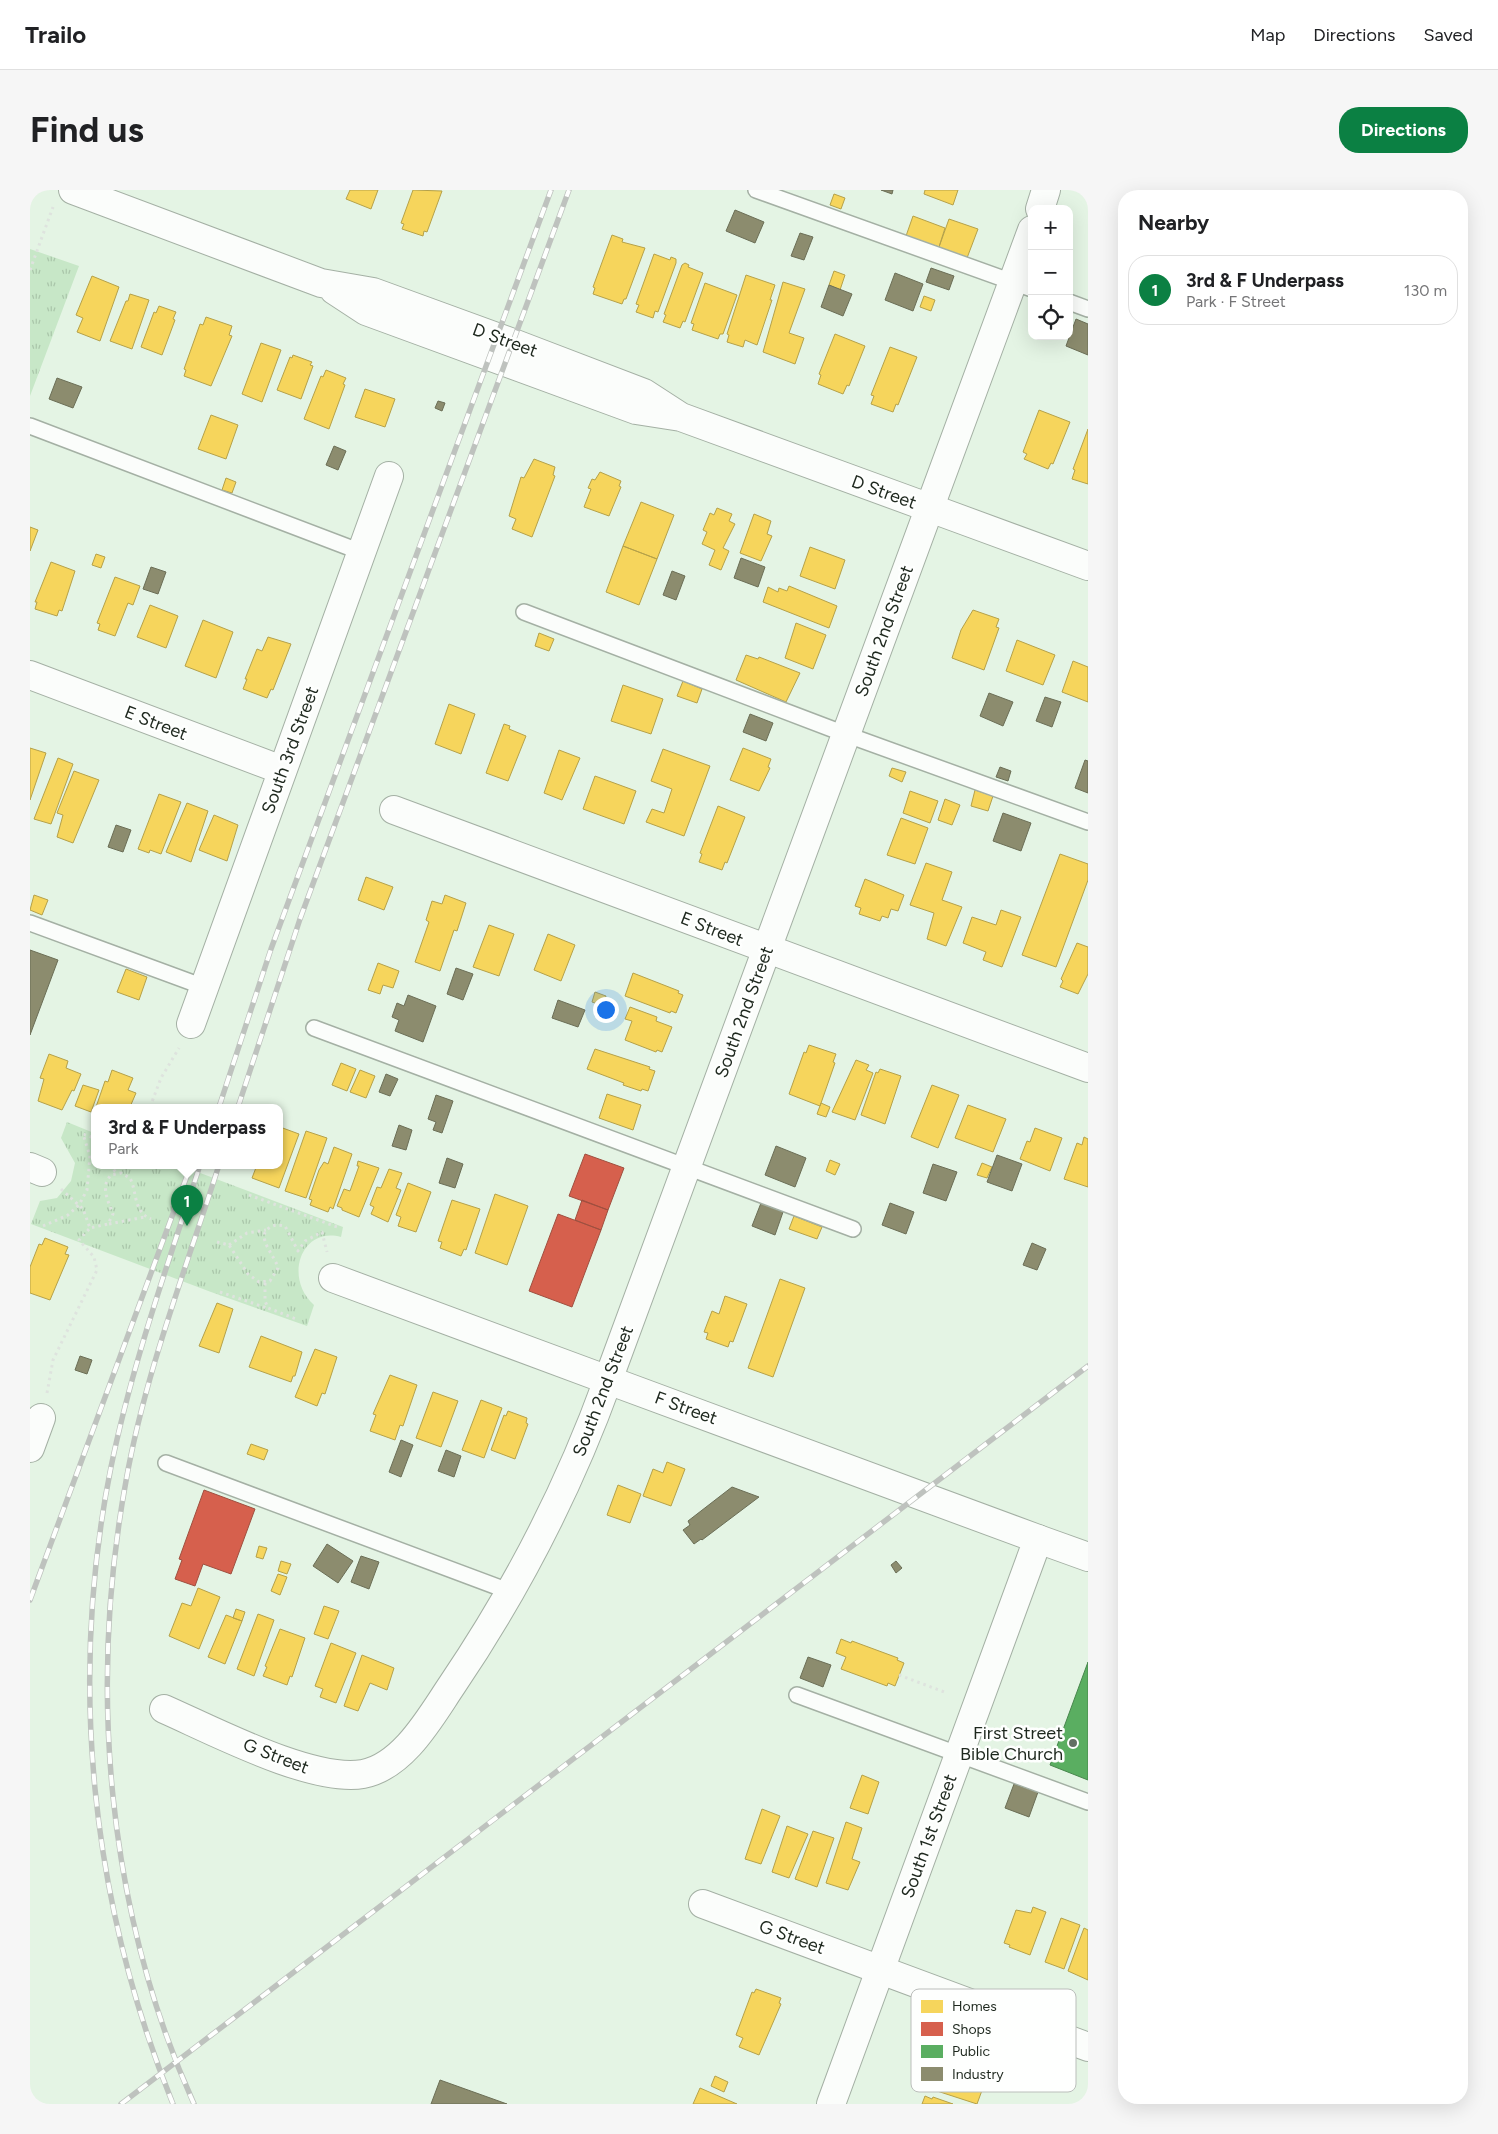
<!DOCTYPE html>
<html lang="en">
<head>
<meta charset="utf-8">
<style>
  :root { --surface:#fff; --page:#f6f6f6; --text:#202124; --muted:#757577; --line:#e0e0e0; --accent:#0b8043 }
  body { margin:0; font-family:Figtree,sans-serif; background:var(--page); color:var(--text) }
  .controls { position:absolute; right:15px; top:15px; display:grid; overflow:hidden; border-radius:10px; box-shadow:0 5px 20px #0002 }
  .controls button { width:45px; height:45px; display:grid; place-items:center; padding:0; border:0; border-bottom:1px solid var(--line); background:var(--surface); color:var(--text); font:25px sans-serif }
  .you { position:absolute; left:575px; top:819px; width:18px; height:18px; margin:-12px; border:4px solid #fff; border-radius:50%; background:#1a73e8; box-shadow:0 0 0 8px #1a73e833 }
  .badge { display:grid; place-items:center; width:32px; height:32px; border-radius:50%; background:var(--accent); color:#fff; font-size:16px; font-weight:700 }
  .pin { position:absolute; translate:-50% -41px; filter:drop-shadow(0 1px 2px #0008) }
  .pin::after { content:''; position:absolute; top:26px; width:18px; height:15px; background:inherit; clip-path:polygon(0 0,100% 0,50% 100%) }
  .popup { position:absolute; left:61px; top:914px; width:192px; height:65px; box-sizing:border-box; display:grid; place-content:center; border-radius:10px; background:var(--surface); filter:drop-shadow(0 1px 4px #0005); font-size:16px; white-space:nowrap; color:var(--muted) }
  .popup b { font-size:19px; color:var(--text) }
  .popup::after { content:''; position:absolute; left:50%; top:100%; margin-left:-10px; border:10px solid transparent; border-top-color:var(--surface) }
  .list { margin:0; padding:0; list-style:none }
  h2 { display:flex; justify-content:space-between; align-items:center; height:65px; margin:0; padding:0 20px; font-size:21px }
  h2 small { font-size:16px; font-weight:400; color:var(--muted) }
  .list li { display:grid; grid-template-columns:32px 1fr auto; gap:15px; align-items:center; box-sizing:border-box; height:70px; margin:0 10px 10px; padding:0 10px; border:1px solid var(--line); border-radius:20px }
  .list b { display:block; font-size:19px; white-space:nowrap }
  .list p { margin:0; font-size:16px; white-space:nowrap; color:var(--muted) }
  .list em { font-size:16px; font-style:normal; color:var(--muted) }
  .icon { flex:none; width:28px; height:28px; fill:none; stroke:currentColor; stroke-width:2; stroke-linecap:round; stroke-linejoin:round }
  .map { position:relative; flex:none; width:1058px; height:1914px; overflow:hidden; border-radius:20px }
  header { display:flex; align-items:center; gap:30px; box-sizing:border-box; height:70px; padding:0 25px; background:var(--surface); border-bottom:1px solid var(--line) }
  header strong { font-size:24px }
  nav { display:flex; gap:28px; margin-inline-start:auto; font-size:18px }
  .intro { display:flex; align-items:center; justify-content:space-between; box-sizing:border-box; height:120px; padding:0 30px }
  h1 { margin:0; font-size:35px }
  .button { padding:12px 22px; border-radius:20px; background:var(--accent); color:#fff; font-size:18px; font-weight:700 }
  main { display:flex; gap:30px; padding:0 30px }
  aside { flex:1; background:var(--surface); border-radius:20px; box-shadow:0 5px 20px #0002 }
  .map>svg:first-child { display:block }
  .park { fill:url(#park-tufts) }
  .homes { fill:#f6d55c; stroke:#b5a149 }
  .shops { fill:#d6604d; stroke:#9f4f3f }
  .public { fill:#5aae61; stroke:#48864d }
  .industry { fill:#8c8c6e; stroke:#6b6e56 }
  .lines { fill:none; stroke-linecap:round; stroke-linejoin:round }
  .service-casing { stroke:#a4b0a4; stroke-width:18 }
  .minor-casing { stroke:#a4b0a4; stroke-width:30 }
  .tertiary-casing { stroke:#a4b0a4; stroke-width:30 }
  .path { stroke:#dee3de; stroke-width:3; stroke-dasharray:2.5 4; stroke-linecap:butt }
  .service { stroke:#fbfdfb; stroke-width:15 }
  .minor { stroke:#fbfdfb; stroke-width:28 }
  .tertiary { stroke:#fbfdfb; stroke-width:28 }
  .rail-casing { stroke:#bec2be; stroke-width:5.5 }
  .rail { stroke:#fefffe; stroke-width:4; stroke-dasharray:11; stroke-linecap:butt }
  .poi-dot { fill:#636f63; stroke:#fefffe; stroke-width:2 }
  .labels { text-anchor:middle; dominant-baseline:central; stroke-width:5; stroke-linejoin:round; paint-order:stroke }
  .street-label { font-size:18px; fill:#1e281e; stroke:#fefffe }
  .poi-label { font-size:18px; fill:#1e281e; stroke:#fefffe; text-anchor:end }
  .key { fill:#fefffe; stroke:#bbbebb; stroke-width:1 }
  .key-label { font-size:14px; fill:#1e281e }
</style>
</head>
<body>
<header>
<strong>Trailo</strong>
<nav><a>Map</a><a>Directions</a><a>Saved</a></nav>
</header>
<div class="intro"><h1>Find us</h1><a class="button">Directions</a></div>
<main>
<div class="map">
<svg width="1058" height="1914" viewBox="0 0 1058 1914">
  <defs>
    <pattern id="park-tufts" width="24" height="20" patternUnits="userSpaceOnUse" patternTransform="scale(1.25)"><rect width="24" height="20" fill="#c7e7c7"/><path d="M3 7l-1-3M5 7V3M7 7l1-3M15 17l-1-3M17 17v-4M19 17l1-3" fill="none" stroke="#aac6aa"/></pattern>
  </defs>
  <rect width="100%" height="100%" fill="#e4f4e4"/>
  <path class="park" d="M0,59L49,76L0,206Z
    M37,932L64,943V975H149L313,1037L311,1047C272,1036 253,1087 284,1115L277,1136L181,1102L1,1034L10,1011L27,1008L41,991L45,973L31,948Z"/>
  <path class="homes" d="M320,0H348L341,19L316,9Z
    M383,0L412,1L397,42L394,41L393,46L372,39L374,34L371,33Z
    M895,0H928L923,15L894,4Z
    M804,4L815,8L811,19L800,15Z
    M883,26L915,38L909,57L876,46Z
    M919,29L948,39L937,68L909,57Z
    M582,45L593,49L592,52L615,58L596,109H594L592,114L563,104L565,98L563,97Z
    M624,64L640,70L641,67L646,69V73L628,122L625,121L623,128L606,122L609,115L606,114Z
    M655,73L659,75L658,77L673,83L655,132L653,131L650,138L633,132L636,125L634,124L652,75Z
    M804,81L815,85L810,100L799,95Z
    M716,85L745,95L740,110H742L727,155L715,150L713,157L697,152L699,145L697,144Z
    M62,86L89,97L70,151L47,142L53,128L46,125Z
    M753,92L775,99L759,143L774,148L765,174L733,162Z
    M675,93L707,105L693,144H690L688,149L662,140L664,134L661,133Z
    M100,104L119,110L102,159L80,151L96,111H98Z
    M894,106L905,110L901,121L890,117Z
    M129,116L146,122L143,129L145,130L132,165L111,157L124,122L126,123Z
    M176,127L202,136L199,145L202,146L181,196L154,186L156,180L154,179L170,134L173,135Z
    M805,144L835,156L819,196L817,195L813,204L788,194L791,185L789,184Z
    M231,153L251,160L232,212L212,204Z
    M860,157L887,167L868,215L866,214L863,222L841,214L844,206L841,205Z
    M263,165L282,172L280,175L283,176L271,209L247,200L260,167L262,168Z
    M296,180L316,188L313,194L315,195L299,239L274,229L291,186L293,187Z
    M335,199L365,209L355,237L325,227Z
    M1009,220L1040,232L1023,274L1021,273L1018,279L994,269L997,264L993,262Z
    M181,225L208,235L196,269L168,259Z
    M1058,239V294L1042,289L1045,280L1043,279Z
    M504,269L525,277L523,285L525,286L502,347L482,339L486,329L479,326L491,287L494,288Z
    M570,282L591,291L589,296L591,297L579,326L554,317L561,299L558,298L562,289L565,290Z
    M196,288L206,292L202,303L192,300Z
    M611,312L644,325L627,369L593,356Z
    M687,318L702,324L699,331L705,334L693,358L699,361L691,380L679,375L685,360L672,354L677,342L673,340L680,323L684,325Z
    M724,324L741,331L737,344L742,346L731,371L710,363Z
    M0,337L8,340L0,361Z
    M593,356L627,369L609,415L576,402Z
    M780,357L815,370L805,399L770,386Z
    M66,364L75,367L71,378L62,375Z
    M21,372L45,381L32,421L29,420L27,426L5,419L7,412H5Z
    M85,387L110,396L103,415L98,413L85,446L68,440L70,434L67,433Z
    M759,396L807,416L799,438L733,412L738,397L748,402L749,398L757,401Z
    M120,415L148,426L136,458L107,447Z
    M943,420L969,429L966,437L969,438L954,480L922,468L931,440Z
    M173,430L203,442L186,488L155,476Z
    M766,433L796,445L783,479L755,468Z
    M509,443L524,449L519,461L505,456Z
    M238,447L261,454L243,500L241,499L237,508L213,499L217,489H215L227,459L232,461Z
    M987,450L1025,465L1013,495L976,481Z
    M716,465L728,469L729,467L770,483L756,512L706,490Z
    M1043,471L1058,477V512L1032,502Z
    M653,491L672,499L667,513L647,506Z
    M593,495L633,509L621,544L581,531Z
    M419,514L445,524L431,564L405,554Z
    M474,534L480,536L479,539L496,546L478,591L456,583Z
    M0,558L16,563L0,610Z
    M713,558L741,569L738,577L740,578L729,601L700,590Z
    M633,559L680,576L654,646L616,632L622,619L634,623L642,599L621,591Z
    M529,560L550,568L532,610L514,603Z
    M28,568L43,574L21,634L4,629Z
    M862,578L876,582L872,592L859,586Z
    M44,581L69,590L43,653L27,647L33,625L27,623Z
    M565,586L606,601L594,634L553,619Z
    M945,600L963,606L958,621L941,616Z
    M880,601L908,611L900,633L873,623Z
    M129,604L151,612L131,664L120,660L119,663L108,659Z
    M915,609L930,615L922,635L908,630Z
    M157,613L178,621L161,672L136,662Z
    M688,616L715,627L697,673L695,672L692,680L669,672L672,664L670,663Z
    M184,625L208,635L197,671L169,660Z
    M871,628L898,638L885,674L857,665Z
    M1030,664L1058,674V690L1026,777L992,765Z
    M896,673L922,682L912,710L932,717L916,756L897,749L904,723L880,715Z
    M336,687L363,697L354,720L328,710Z
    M835,689L874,705L868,721L861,719L858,728L852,726L850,731L829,724L831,718L825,716Z
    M4,705L18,710L12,725L0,720Z
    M415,705L436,713L427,741L424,740L410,781L385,772L399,732L396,730L402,711L412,714Z
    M971,720L991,727L972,777L953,770L956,762L933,753L942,727L966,735Z
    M459,735L484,744L469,786L443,777Z
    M518,744L545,755L531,791L504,780Z
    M1047,753L1058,757V784L1048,804L1030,797L1033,791L1031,789Z
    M348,773L369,781L363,798L353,795L350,804L338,800Z
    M96,779L117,787L109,810L87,802Z
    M603,783L649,801L648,803L653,805L646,823L641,821L640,823L595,806Z
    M565,802L576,806L573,816L562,812Z
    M600,817L627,827L626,831L642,837L632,862L627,860L626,862L595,850L602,831L595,829Z
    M779,855L806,864L803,872L805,873L790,916L759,904L774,862L776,863Z
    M565,859L620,877L619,879L625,881L618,901L612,899L611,901L593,895L594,893L557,879Z
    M19,864L38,871L36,878L51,884L44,901L42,900L32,920L8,911L14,889L10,888Z
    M826,870L839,875L836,880L843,883L825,930L802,922Z
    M311,873L326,879L317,901L302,895Z
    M850,879L871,886L855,934L831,925L846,882L848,883Z
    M82,880L103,888L98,900L106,903L100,917H66L75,891L78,892Z
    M330,880L345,886L336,908L320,902Z
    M53,895L69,900L61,922L45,916Z
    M902,895L929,905L908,958L881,947Z
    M577,904L611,915L603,940L569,928Z
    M791,913L800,917L796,927L787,924Z
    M938,915L976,929L963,962L925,948Z
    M250,937L269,944L249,998L222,988L227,975H250Z
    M1005,938L1032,948L1020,981L990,969L997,951L1000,952Z
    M276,941L297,948L276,1008L255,1001Z
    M1054,947L1058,949V997L1034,989L1047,953L1052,955Z
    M304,957L322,964L303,1019L300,1017L298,1022L280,1015L282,1010L279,1009L289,980L294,972L298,974Z
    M800,970L810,974L805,985L796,981Z
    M328,971L349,978L329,1027L312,1020V1018L307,1016L314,999L320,1001L329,976H327Z
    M952,973L962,977L957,988L947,985Z
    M359,979L372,983L366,998L371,1000L358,1032L341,1024L344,1017L340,1015L347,997L351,998Z
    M378,993L401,1002L386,1042L368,1036L371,1027L366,1025Z
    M465,1004L498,1016L477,1075L445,1063Z
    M422,1010L450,1019L436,1060L434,1059L431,1066L410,1058L412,1052L408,1051Z
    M764,1026L792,1037L787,1049L759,1039Z
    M15,1048L38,1057L35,1064L39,1065L20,1110L0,1103V1077L9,1054L12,1055Z
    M750,1089L775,1098L743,1187L718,1178Z
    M695,1106L717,1114L703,1152L700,1151L698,1157L676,1149L678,1143L674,1142L682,1121L689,1124Z
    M187,1113L203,1119L189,1163L169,1156Z
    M231,1146L272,1162L265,1186H263L261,1192L219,1177Z
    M285,1159L307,1167L295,1204L292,1203L287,1216L265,1207Z
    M360,1185L387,1195L373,1236L370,1235L365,1250L340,1241L346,1225L343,1224Z
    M403,1202L428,1211L411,1257L386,1248Z
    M451,1210L472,1218L454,1268L432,1260Z
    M478,1221L497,1228L496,1233L498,1234L485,1269L461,1260L474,1225L476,1226Z
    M221,1254L238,1260L234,1270L217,1264Z
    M637,1272L655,1279L641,1316L613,1306L623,1279L633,1283Z
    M588,1295L611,1304L600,1333L577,1325Z
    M229,1356L237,1358L233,1369L226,1367Z
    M251,1371L261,1374L257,1384L248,1381Z
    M248,1384L257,1387L250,1405L241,1401Z
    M168,1398L190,1407L169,1459L139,1446L152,1413L161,1416Z
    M294,1416L309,1421L298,1449L284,1444Z
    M206,1419L215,1422L212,1431L203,1428Z
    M228,1424L244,1430L224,1486L207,1479Z
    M196,1425L212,1431L195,1474L178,1467Z
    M250,1439L275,1448L262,1487L260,1486L257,1495L233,1486L237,1477L235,1476Z
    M811,1449L821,1453L822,1451L868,1468L867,1470L874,1473L865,1496L858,1493L857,1496L811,1479L816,1467L806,1463Z
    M301,1453L326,1463L306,1513L290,1507L293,1499L285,1496Z
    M332,1465L364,1478L357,1500L340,1493L328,1521L314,1516Z
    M832,1585L849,1592L838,1624L820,1618Z
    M732,1619L750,1626L731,1674L715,1669Z
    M816,1632L832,1638L822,1669L830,1672L818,1700L796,1693Z
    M757,1636L778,1644L759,1688L742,1682Z
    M783,1641L804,1648L787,1697L765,1689Z
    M1003,1717L1016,1722L1000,1765L979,1757L980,1755L974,1753L986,1720L1001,1723Z
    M1031,1728L1050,1735L1034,1779L1015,1772Z
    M1054,1738L1058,1740V1790L1038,1781Z
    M726,1799L751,1808L749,1813L751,1814L729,1865L709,1857L713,1848L706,1845L722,1802L724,1803Z
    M907,1867L958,1884L947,1914L904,1900L905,1898L897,1896Z
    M685,1886L698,1892L694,1902L681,1896Z
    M670,1898L707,1914H663Z
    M895,1906L902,1909L903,1907L923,1914H892Z"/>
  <path class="shops" d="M555,964L594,978L578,1020L539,1006Z
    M552,1010L578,1020L571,1040L545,1030Z
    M528,1024L571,1040L542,1117L499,1101Z
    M174,1300L225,1319L201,1384L173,1374L165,1396L145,1389L152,1370L149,1369Z"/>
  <path class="public" d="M1058,1472V1590L1020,1575Z"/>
  <path class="industry" d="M851,0H863L862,4Z
    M705,20L734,32L725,53L696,41Z
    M770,43L783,47L774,70L761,66Z
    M901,78L924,86L919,100L896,92Z
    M865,83L893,94L883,121L855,110Z
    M799,95L822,104L813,126L791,117Z
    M1046,129L1058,134V165L1036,156Z
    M27,188L52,197L43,218L19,209Z
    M408,211L415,213L412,221L405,218Z
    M304,256L316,261L308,280L296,275Z
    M711,368L735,377L728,397L704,388Z
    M121,377L136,382L128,404L113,399Z
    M642,381L655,386L646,410L633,405Z
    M959,503L983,512L973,536L950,526Z
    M1015,507L1031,512L1022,537L1006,531Z
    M720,524L743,533L736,551L713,542Z
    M1055,570L1058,571V603L1045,598Z
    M970,577L981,581L978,591L966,587Z
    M973,623L1001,633L991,661L963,651Z
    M86,635L101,640L93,662L78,657Z
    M0,760L28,770L0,845Z
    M426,778L443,784L433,810L417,804Z
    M378,805L406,816L393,852L365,841L369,830L362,827L367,813L374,816Z
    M528,810L555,820L548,837L522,828Z
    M356,884L368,889L360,906L349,902Z
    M406,905L423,911L412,943L403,940L406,932L398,929Z
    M369,935L382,940L376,960L362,956Z
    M746,956L776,968L765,997L735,985Z
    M967,965L992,974L982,1001L957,992Z
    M417,968L433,974L425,998L409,993Z
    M903,974L927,982L916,1011L893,1003Z
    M731,1013L753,1022L745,1045L722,1036Z
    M860,1013L884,1022L876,1044L852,1035Z
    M1002,1053L1016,1059L1007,1080L993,1075Z
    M50,1166L62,1170L57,1184L45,1180Z
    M371,1250L383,1255L371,1287L359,1282Z
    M416,1260L431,1266L424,1287L408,1281Z
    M702,1297L729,1307L672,1350L671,1349L664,1354L653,1340L660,1335L658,1331Z
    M297,1354L323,1371L308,1393L283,1376Z
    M331,1366L349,1372L339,1399L321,1392Z
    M866,1371L872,1378L866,1383L861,1375Z
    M778,1467L801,1475L793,1497L770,1488Z
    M984,1594L1008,1602L999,1627L975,1618Z
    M410,1890L477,1914H401Z"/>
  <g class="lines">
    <g class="service-casing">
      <path id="service" d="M726,0L1002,99
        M1039,112L1058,119
        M0,236L331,362
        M494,422L815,544L1058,632
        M0,733L174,797
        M284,838L823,1039
        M136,1273L481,1402
        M767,1505L1058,1612"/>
    </g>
    <g class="minor-casing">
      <path id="minor" d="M900,318L1058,376
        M0,485L252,580
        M364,620L1058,878
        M161,834L359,286
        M0,977L12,982
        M0,1258L11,1228
        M1008,1349L1058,1367
        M134,1519C182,1540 282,1593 333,1584C374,1576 401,1526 422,1495C487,1399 539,1298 578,1190L303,1088
        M673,1714L1058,1857"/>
    </g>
    <g class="tertiary-casing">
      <path id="tertiary" d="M43,0L291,93L343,102L483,153L614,203L651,227
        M1010,19L1016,0
        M304,100L336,121L606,220L651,227L900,318
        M801,1914L1008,1349L578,1190L1002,40"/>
    </g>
    <path class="path" d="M0,80L23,17
      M120,917L131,888L149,858
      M79,975L87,983
      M31,999L53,1019L60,1038L78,1034L83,1024C78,1010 70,997 81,985L91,983L100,988C107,1001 103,1022 121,1029
      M219,1005L310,1038
      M79,1034L115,1027
      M13,1036L38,1025L49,1015L57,1000L60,966L53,944L64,948
      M187,1052L199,1055L218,1084L229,1092L240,1091L248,1078C246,1067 225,1047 239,1038C244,1034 249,1035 255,1036L268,1061L275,1051L292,1042L297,1062
      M199,1055L217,1043L236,1040
      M235,1093V1111L238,1118L266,1129
      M190,1102L237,1118
      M17,1203L23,1170L67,1080L64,1067L49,1050L60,1038
      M869,1485L917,1503
      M953,1882L965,1850"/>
    <use href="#service" class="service"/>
    <use href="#minor" class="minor"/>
    <use href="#tertiary" class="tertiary"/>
    <g class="rail-casing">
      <path id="rail" d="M189,917L241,759L521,0
        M208,917L270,729L539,0
        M0,1410L161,975
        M91,1914L1058,1176
        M143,1914C61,1712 38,1491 81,1277C102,1174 138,1074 170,975
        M164,1914C77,1721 58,1498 96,1291C115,1183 156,1079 189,975"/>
    </g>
    <use href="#rail" class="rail"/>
  </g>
  <circle class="poi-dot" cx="1043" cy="1553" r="5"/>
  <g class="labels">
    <g class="street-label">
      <text transform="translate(475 150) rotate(20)">D Street</text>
      <text transform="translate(854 302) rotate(20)">D Street</text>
      <text transform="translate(854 441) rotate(-70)">South 2nd Street</text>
      <text transform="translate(126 533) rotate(21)">E Street</text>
      <text transform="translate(260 560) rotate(-70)">South 3rd Street</text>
      <text transform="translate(682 739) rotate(21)">E Street</text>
      <text transform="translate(714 822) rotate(-70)">South 2nd Street</text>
      <text transform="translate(573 1201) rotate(-69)">South 2nd Street</text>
      <text transform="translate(656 1218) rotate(20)">F Street</text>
      <text transform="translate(246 1566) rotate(21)">G Street</text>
      <text transform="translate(899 1646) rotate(-70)">South 1st Street</text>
      <text transform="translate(762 1747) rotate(20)">G Street</text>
    </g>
    <g class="poi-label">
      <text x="1033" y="1543">First Street<tspan x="1033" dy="21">Bible Church</tspan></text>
    </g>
  </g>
  <rect x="881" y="1799" width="165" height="103" rx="8" class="key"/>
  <rect x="891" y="1810" width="22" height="13" fill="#f6d55c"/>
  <rect x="891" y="1832" width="22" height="14" fill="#d6604d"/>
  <rect x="891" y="1855" width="22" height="13" fill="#5aae61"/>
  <rect x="891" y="1877" width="22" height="14" fill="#8c8c6e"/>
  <g class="key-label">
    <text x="922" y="1821">Homes</text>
    <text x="922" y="1844">Shops</text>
    <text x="922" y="1866">Public</text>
    <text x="922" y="1889">Industry</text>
  </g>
</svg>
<div class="controls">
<button>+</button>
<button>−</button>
<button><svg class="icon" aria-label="locate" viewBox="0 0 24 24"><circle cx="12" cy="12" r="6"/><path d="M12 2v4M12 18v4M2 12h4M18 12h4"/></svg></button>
</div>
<div class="you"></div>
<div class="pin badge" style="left:157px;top:1036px">1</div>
<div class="popup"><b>3rd &amp; F Underpass</b>Park</div>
</div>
<aside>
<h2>Nearby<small></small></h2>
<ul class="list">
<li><span class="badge">1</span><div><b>3rd &amp; F Underpass</b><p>Park · F Street</p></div><em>130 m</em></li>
</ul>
</aside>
</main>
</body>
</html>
